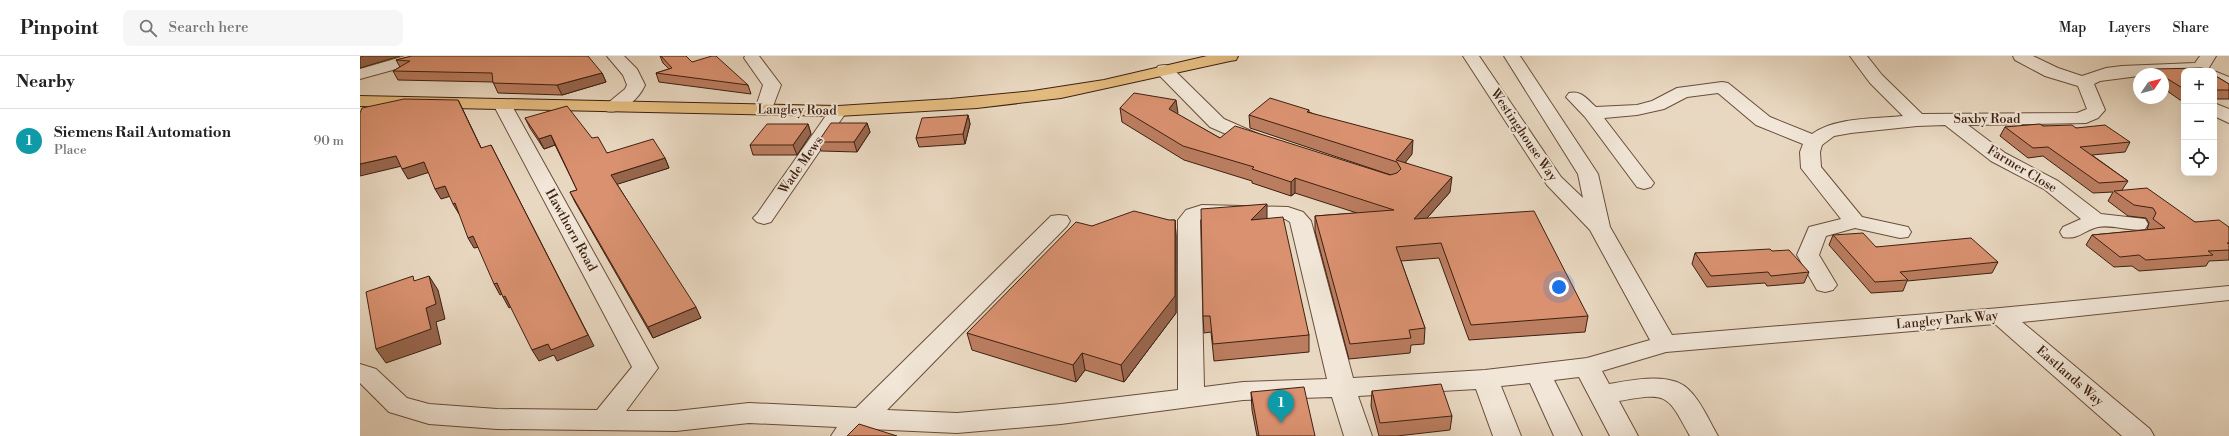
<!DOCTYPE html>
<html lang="en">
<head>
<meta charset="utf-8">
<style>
  :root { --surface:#fff; --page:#f6f6f6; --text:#222; --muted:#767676; --line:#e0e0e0; --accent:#8f2418 }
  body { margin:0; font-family:"Libre Bodoni",serif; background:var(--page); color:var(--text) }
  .controls { position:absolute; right:12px; top:12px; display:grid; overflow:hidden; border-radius:8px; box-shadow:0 4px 16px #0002 }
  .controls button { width:36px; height:36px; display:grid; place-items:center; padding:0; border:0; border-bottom:1px solid var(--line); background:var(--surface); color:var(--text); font:20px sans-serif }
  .compass { position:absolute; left:1773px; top:12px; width:36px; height:36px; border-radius:50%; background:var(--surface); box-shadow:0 4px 16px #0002; rotate:55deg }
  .you { position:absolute; left:1199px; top:231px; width:14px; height:14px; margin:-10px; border:3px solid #fff; border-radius:50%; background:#1a73e8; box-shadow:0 0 0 6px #1a73e833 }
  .badge { display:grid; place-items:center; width:26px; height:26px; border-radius:50%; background:var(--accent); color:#fff; font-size:13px; font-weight:700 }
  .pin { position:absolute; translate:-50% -33px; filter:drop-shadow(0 1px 2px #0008) }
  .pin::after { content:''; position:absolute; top:21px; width:14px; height:12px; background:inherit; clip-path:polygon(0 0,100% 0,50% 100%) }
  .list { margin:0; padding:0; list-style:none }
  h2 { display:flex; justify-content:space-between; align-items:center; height:52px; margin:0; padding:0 16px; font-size:17px }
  h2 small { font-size:13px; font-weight:400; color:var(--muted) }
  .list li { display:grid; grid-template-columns:26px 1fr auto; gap:12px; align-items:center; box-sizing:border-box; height:64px; padding:0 16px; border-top:1px solid var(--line) }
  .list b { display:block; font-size:15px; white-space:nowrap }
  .list p { margin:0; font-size:13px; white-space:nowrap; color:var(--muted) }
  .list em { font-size:13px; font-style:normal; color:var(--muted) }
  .icon { flex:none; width:22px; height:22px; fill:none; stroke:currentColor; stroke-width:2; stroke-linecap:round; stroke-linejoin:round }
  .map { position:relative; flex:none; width:1869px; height:380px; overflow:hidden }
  header { display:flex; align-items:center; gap:24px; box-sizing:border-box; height:56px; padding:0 20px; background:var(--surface); border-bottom:1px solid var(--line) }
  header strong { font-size:19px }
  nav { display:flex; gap:22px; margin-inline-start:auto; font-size:14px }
  .search { width:280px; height:36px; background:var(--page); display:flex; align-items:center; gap:10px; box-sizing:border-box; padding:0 14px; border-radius:8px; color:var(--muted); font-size:15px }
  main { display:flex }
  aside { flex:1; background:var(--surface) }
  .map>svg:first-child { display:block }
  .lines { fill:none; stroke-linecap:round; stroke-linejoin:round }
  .minor-casing { stroke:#694e3c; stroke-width:2 }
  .major-casing { stroke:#3e2010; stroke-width:2 }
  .minor { fill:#f1e6d7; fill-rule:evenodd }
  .major { fill:#e4bc80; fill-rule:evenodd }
  .wall { fill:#bb7d60; stroke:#3e2010 }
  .shaded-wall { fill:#98664e; stroke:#3e2010 }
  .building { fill:#d99170; stroke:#3e2010 }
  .labels { text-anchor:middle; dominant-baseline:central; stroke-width:4; stroke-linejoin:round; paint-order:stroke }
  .street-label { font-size:13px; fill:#3e2010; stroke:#f1e6d7 }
</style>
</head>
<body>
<header>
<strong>Pinpoint</strong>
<div class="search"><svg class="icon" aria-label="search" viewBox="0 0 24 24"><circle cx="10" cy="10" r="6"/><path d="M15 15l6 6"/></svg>Search here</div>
<nav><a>Map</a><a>Layers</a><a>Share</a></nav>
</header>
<main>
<aside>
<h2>Nearby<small></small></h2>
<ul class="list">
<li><span class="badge" style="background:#0f9aa8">1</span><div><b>Siemens Rail Automation</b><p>Place</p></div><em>90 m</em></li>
</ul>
</aside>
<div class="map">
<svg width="1869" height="380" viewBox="0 0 1869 380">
  <rect width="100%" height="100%" fill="#e9d8c1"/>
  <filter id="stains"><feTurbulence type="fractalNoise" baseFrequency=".005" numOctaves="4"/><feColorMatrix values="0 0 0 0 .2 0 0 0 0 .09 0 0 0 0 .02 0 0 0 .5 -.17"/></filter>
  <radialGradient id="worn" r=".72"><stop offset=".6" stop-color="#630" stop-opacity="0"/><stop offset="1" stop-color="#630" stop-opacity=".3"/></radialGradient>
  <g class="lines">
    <g class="minor-casing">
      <path id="minor" d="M45,0H71L69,4L0,23V13Z
        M247,0H264L277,13L285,29C279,43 261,59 246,55L243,51L265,33L267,29L263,19Z
        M385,0H399L421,29L410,58L404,59L398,58L395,54L403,29L384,2Z
        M1103,0H1119L1201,121L1223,142L1218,118L1144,0H1160L1238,118L1250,171L1312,279L1640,252L1869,230V244L1662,266L1790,373L1794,380H1762L1635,268L1306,296L1242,315L1249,328C1272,324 1313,315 1330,335C1342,347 1349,365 1358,380H1330C1307,338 1308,336 1259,345L1278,380H1250L1219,321L1194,324L1222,380H1194L1170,327L1141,330L1161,380H1133L1116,333L998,340L1012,380H984L972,341L883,344L701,368L597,377L509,373L502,380H471L477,371L389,367L316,375L137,373L69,368L29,356L0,327V308L16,313L47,342L69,348L137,353L237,354L272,311L133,48L136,44L142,43L148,44L151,48L298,312L266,355H316L389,347L496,352L691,160L699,159L707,160L710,165L707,170L527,354L597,357L701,348L818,334V164L826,154L842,149L928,151L943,156L951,165L993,322L1125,314L1227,302L1290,284L1230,174L1187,129ZM844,161L925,163L930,166L967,323L883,326L844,331L840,164Z
        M1490,0H1507L1522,19L1562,58L1717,57L1727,53L1718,30L1685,20L1655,4L1653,0H1673L1698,12L1722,20L1746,12L1762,10L1835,7L1840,0H1856L1847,15H1824V18H1779V20L1740,25L1734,28L1745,54L1738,62L1726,67L1608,69L1645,97L1698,125L1741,158L1785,163L1788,168L1785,173C1769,176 1753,168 1738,171C1724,174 1719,184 1703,181L1700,176L1703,171L1721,163L1684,133L1631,105L1585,69L1557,70L1491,77L1474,80L1462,89L1460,96L1461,111L1502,161L1548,171L1551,176L1548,181L1540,182L1495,172L1466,180L1459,199L1477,229L1473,234L1465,236L1457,234L1437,199L1449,171L1481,163L1441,112L1440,96L1443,88L1396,69L1358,37L1327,41L1304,53L1277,59L1244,62L1294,127L1291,131L1284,133L1277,131L1225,61L1206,41L1209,37C1221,34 1227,43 1236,51L1277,49L1292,45L1317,32L1362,26L1368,27L1410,61L1452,78C1476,61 1514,63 1543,60L1510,27Z
        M804,9L810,10L864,63L905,81L908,85L905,89L898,91L891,89L850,71L798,18L796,14L798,10Z
        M1853,15H1854L1869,21V33L1854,27Z
        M1854,47L1869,53V67L1854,60Z
        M478,50L484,51L487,55L411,166L404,168L397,166L393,162L397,158L472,51Z"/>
    </g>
    <g class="major-casing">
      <path id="major" d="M847,0H878L876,4L870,5L701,42L617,52L478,60L0,50V40L478,50L590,43L673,35L744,24Z"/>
    </g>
    <use href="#minor" class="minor"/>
    <use href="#major" class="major"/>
  </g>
  <path class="wall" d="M52,0L242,17L246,26L202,39L138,37L133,26L38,24L33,15L40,11L36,4Z
    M300,0H326L332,6L388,29L391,38L299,26L296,17L309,13L303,7Z
    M1793,13L1824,15V44H1820L1803,32V18H1790Z
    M1854,19L1869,28V43H1854Z
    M760,52L818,57L817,58L860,82L1030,119H1031L890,72L889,59L949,54V56L1052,98L1045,106L1090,136L1067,162L1228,260L1225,276L1109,284L1079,202L1041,205L1065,272L1064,288L1051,289L1050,297L989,303L955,175V160L997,157L935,137L931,140L892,127V125L824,104L762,66Z
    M608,59L610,68L605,88L559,91L556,82Z
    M165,62L232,82L247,97L305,102L309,112L257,128L341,262L293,282L215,146L210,136L217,134L195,89L184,93L170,72Z
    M507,67L510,76L497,96L461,95L458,86Z
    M448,68L451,78L437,99H393L390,89Z
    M1683,70L1716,72L1770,86L1765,96L1732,99L1768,125L1762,134L1835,166L1869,171V204L1849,205L1846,210L1779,215L1772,210L1754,211L1726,189L1732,179L1787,174L1789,167L1786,162L1768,160L1748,145L1753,136L1733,137L1683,100L1668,102L1640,80L1645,71Z
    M907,163L949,279V296L854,305L851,276L844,277L843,260Z
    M815,164L816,180V257L764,326L725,314L716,326L612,294L607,277L732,170Z
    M1473,179L1516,191L1638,206L1632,217L1547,225L1543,235L1511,237L1469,189Z
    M1412,195L1449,216L1444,227L1407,230L1405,227L1347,231L1332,208L1335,197Z
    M1012,335L1092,360L1090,374L1037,380H1019L1011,350Z
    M891,336L955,380H897L892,354Z"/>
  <path class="shaded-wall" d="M4,0H40L0,12V1Z
    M242,17L246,26L202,39L197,29Z
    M98,44L103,54L126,102L121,92Z
    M816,44L818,57L810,67L809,53Z
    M608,59L610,68L605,88L603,78Z
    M507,67L510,76L497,96L494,86Z
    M448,68L451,78L437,99L433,89Z
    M191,79L195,89L184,93L179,83Z
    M1053,84L1052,98L1041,112L1036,104Z
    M131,89L234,290L197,305L194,299L179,305L172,294L188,288Z
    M36,100L42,110L0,120V108Z
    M305,102L309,112L255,129L251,119Z
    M64,106L70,116L48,123L42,113Z
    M1092,121L1090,136L1053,178L1054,163Z
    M935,122V137L931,140V126Z
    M85,130L91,140L81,143L75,133Z
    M95,147L101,157L99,158L93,148Z
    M907,148V164H891Z
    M815,164L816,180V257L764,326L761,309Z
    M113,180L120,191L114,192L108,182Z
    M69,220L78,234L85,263L76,266L81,288L26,307L16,293Z
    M137,227L143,238L140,239L134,228Z
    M145,240L151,251L149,252L143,241Z
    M336,251L341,262L293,282L288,271Z
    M722,297L725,314L716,326L713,309Z"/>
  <path class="building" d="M52,0H228L242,17L197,29L133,27L132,17L33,15L50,5L36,4Z
    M301,0H326L332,6L352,0H356L388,29L296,17L312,12Z
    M1842,12L1847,15H1824V33L1803,20V18H1800L1793,13Z
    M1854,19L1869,28V34H1854Z
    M774,37L816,44L809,53L860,82L875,70L1030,119L1037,117L1041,113L1037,106L889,59L910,42L949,54L947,56L1053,84L1036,104L1092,121L1054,163L1174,155L1228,260L1111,269L1081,187L1036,191L1065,272L1049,274L1051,282L990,288L955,160L1034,154L935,122L931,126L892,113L894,111L823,90L760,52Z
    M44,43L98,44L121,92L131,89L228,279L191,294L188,288L172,294L145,240L143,241L137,227L134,228L113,180L108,182L95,147L93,148L85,130L75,133L64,106L42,113L36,100L0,108V57L2,52Z
    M207,50L232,82L238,81L247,97L293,83L305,102L251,119L336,251L288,271L210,136L217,134L191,79L179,83L165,62Z
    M608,59L603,78L556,82L562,62Z
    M471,67H507L494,86H458Z
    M407,68H448L433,89H390Z
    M1680,68L1683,70L1712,69L1716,72L1745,69L1770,86L1720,91L1768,125L1739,127L1688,91L1673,92L1645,71Z
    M1787,132L1835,166L1859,164L1869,171V187H1867L1869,188V194L1848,195L1853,199L1786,204L1779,199L1760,201L1732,179L1805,172L1793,163L1796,157L1793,152L1774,149L1754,135Z
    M907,148L891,164L923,161L949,279L853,288L850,260H843L841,153Z
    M774,155L809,164H815V240L761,309L722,297L713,309L607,277L716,166L732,170Z
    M1503,177L1516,191L1611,182L1638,206L1540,216L1548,224L1515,226L1473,179Z
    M1410,193L1412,195L1429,194L1449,216L1411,220L1408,216L1351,220L1335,197Z
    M53,220L54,225L69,220L76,248L66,252L71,273L16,293L6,236Z
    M1081,328L1092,360L1020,367L1012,335Z
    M944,331L955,380H899L891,336Z
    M499,368L537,380H487Z"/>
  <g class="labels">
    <g class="street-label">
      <text transform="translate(437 54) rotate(1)">Langley Road</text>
      <text x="1627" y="63">Saxby Road</text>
      <text transform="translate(1164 79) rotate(56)">Westinghouse Way</text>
      <text transform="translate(441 109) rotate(-55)">Wade Mews</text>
      <text transform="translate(1662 113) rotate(31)">Farmer Close</text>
      <text transform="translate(211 174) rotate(61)">Hawthorn Road</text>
      <text transform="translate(1587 264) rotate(-5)">Langley Park Way</text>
      <text transform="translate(1710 320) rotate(41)">Eastlands Way</text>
    </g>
  </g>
  <rect width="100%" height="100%" filter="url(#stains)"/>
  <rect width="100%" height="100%" fill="url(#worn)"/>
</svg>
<div class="controls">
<button>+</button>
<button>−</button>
<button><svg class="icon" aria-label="locate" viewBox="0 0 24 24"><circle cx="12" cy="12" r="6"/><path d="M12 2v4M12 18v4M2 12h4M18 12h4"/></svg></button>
</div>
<svg class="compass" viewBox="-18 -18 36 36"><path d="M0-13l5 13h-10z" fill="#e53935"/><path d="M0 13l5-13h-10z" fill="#767676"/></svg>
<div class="you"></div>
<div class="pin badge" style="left:921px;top:367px;background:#0f9aa8">1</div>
</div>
</main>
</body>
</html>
